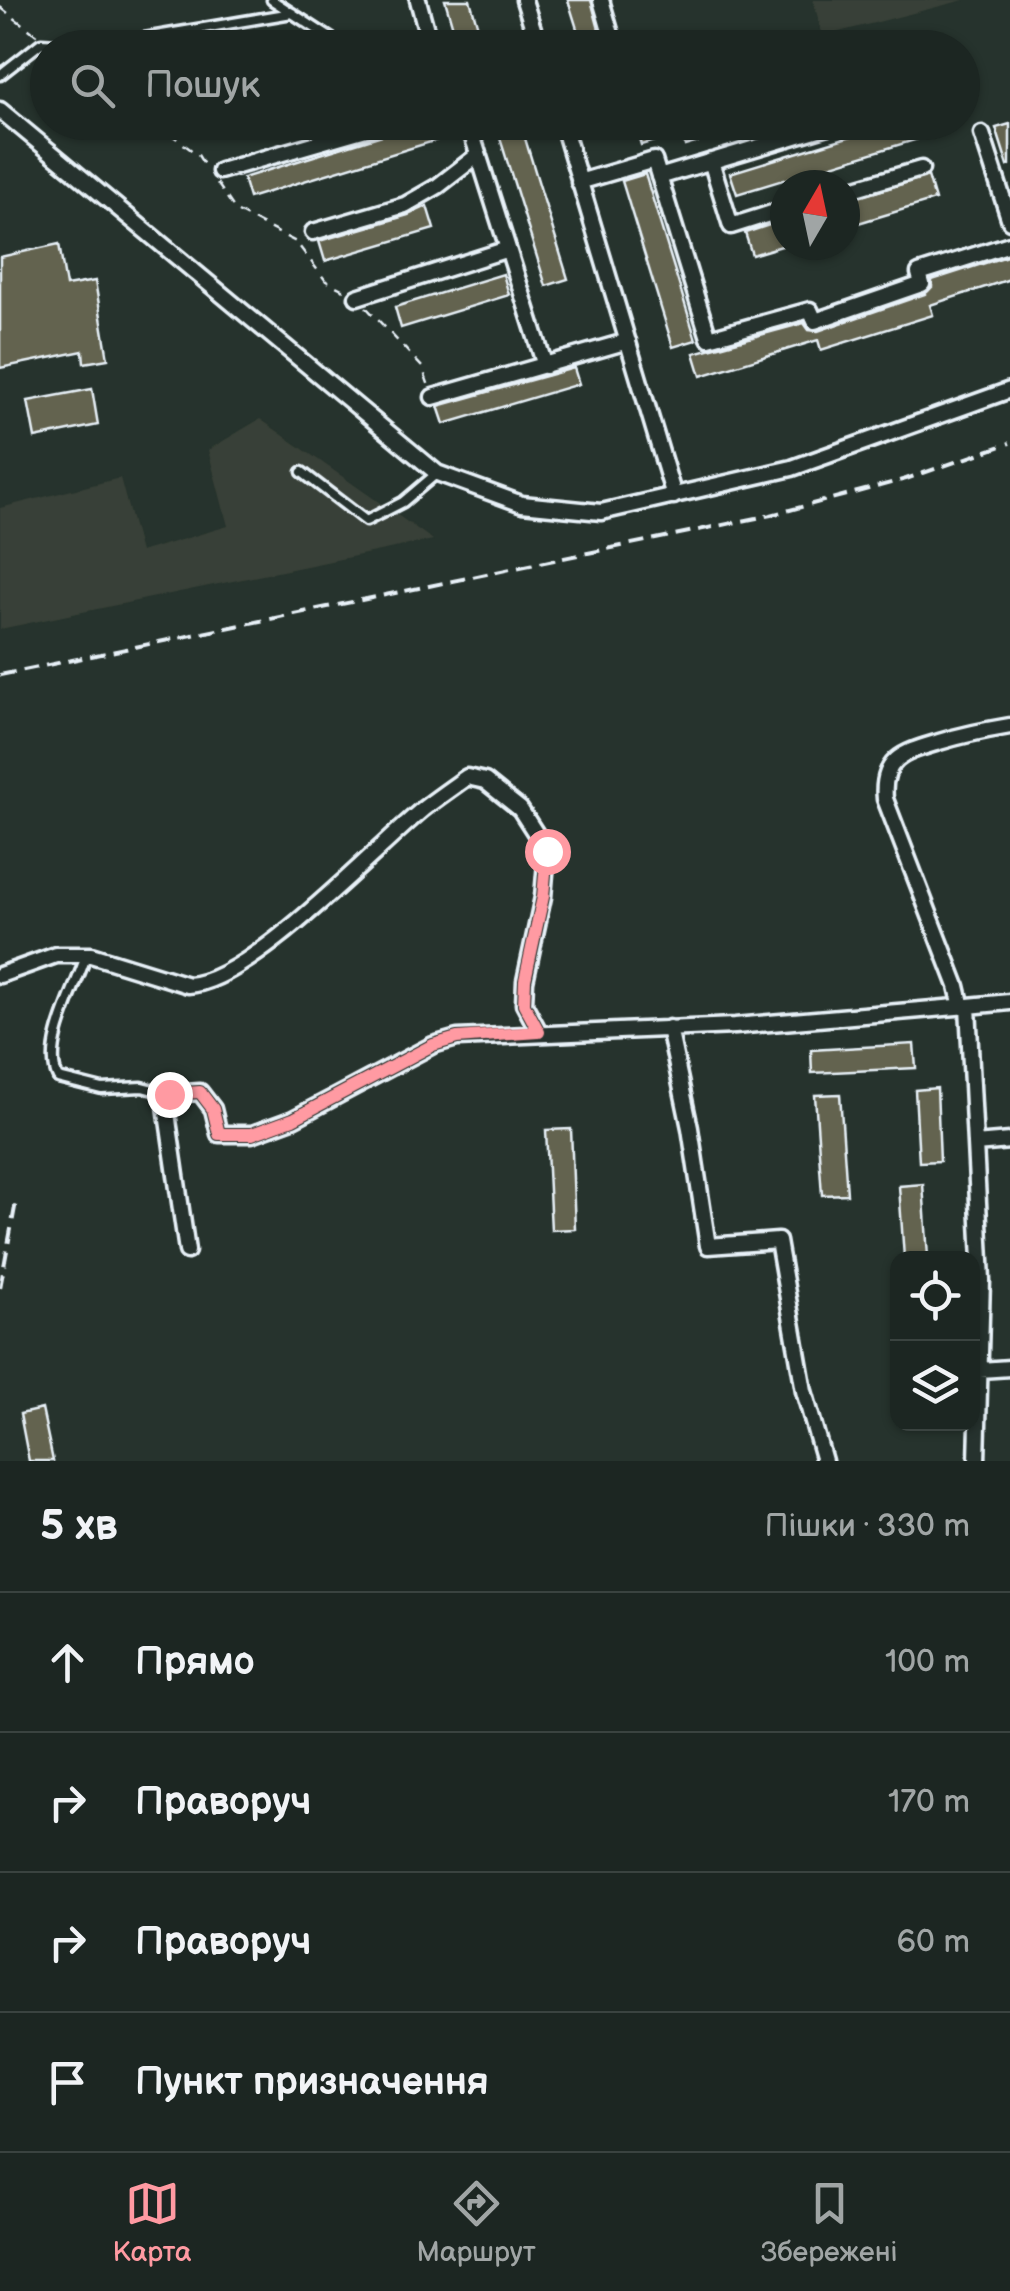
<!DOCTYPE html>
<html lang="uk">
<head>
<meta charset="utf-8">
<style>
  :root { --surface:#1c2622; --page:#29322f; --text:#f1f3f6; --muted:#a0a5a5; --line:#3a4340; --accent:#ff9aa2 }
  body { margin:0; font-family:"Balsamiq Sans",sans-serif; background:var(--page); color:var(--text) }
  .controls { position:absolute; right:30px; bottom:30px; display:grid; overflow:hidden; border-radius:20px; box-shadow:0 2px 8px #0004 }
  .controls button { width:90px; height:90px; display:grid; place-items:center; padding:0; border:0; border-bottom:2px solid var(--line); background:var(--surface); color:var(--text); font:50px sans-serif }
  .compass { position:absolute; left:770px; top:170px; width:90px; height:90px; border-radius:50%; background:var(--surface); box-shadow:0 2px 8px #0004; rotate:9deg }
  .stop { position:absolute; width:30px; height:30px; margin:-22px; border:8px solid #ff9aa2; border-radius:50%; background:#fff }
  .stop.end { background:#ff9aa2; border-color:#fff; box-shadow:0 2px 10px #0008 }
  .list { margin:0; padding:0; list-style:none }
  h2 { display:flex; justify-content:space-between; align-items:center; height:130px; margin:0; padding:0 40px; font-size:42px }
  h2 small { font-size:32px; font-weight:400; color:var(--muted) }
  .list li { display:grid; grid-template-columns:65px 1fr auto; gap:30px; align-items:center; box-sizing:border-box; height:140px; padding:0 40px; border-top:2px solid var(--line) }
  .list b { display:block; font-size:38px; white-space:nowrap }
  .list em { font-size:32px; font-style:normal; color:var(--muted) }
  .icon { flex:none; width:55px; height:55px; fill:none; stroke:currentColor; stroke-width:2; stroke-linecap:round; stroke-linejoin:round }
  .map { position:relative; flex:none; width:1010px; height:1461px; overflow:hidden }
  .search { position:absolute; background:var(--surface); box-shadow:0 2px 8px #0004; left:30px; right:30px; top:30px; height:110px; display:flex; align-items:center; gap:25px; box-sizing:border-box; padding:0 35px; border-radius:55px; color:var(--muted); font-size:38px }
  .sheet { height:690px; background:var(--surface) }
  nav { display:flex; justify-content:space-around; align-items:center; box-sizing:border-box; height:140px; border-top:2px solid var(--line); background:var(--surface); font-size:28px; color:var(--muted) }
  nav a { display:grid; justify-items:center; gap:5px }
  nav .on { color:var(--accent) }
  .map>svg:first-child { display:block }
  .built { fill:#394137 }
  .building { fill:#64634f; stroke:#e8f1f8; stroke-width:2.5 }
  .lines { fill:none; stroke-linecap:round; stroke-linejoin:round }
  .service-casing { stroke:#e8f1f8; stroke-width:15 }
  .minor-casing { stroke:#e8f1f8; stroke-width:21 }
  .path { stroke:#e8f1f8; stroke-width:2.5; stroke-dasharray:10 8; stroke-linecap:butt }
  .service { stroke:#26332d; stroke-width:8 }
  .minor { stroke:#26332d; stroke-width:14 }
  .rail { stroke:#e8f1f8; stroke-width:4; stroke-dasharray:15 8; stroke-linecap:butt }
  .route { stroke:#ff9aa2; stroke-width:12 }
</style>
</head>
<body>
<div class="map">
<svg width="1010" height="1461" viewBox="0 0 1010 1461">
  <rect width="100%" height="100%" fill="#26332d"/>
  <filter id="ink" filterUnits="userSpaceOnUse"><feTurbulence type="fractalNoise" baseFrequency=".01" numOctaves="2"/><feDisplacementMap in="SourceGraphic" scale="20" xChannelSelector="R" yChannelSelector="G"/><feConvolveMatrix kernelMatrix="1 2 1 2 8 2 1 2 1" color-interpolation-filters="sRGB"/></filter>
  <g filter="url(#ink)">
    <path class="built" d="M813,0H964L823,36Z
      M260,419L433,540L0,629V508L120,478L140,552L228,526L208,450Z"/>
    <path class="building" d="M445,0H470L484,48H459Z
      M568,0H591L604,48H583Z
      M424,122H443L447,137L249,198L243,178Z
      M495,122H520L568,279L546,286Z
      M634,122H696L702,141L685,146L681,133L641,145Z
      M897,122H913L918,139L737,194L730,173Z
      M1010,124V165L1008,166L996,128Z
      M645,174L696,340L673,347L622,181Z
      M928,176L935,200L845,227V201Z
      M427,206L434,229L325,261L319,241L408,215Z
      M785,220V245L752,255L745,233Z
      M59,244L66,286L95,281L108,359L84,363L83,351L0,368V257Z
      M1010,255V279L930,305L933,315L821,350L818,340L701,376L694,353L804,323L809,330L818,331L925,294L932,287V280Z
      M503,274L509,295L401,328L395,307Z
      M574,368L579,384L444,424L438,406Z
      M92,389L98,425L35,438L28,401Z
      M914,1044L916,1068L812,1073L811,1050Z
      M937,1088L940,1161L919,1162L915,1090Z
      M840,1094L847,1194L822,1195L815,1095Z
      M571,1129L575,1229L551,1230L546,1130Z
      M923,1184L928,1257L904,1258L899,1186Z
      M42,1409L53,1461H29L20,1414Z"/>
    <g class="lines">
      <g class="service-casing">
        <path id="service" d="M272,0L346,48
          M0,75L41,43L97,46L292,13
          M302,472L366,521L403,502L436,474
          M86,956C76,988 42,1047 58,1078L102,1089L142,1087L169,1094"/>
      </g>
      <g class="minor-casing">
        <path id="minor" d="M418,0L431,48
          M524,0L539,48
          M601,0L615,48
          M0,110L437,473L522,504L601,512L792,468L1010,390
          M468,122L545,366
          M562,122L674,496
          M982,134L1010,221
          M711,161L731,226L785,209
          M220,171L390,122
          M659,177L842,122
          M579,182L654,160L709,338L810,310L815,321L922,284L919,273L1010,244
          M845,191L921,169
          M313,232L405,205L438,186L478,155
          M357,297L508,249
          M433,397L628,341
          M0,975L56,955H91L188,985C250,982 371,852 423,809C437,798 453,787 467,777L485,781L520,809L547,851L543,897L525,981L524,1004L539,1032
          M968,1006L1010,1002
          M962,1007L957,986L885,799C881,757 906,752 939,742C962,735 986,730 1010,726
          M669,1028L690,1128L708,1246L778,1241L804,1391L824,1461
          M975,1144L982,1280L977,1461
          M187,1251L166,1106L169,1094L200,1092L213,1109L219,1134H252L293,1119L433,1045L457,1038L735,1026L968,1006L975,1144L1010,1141
          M980,1370L1010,1368"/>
      </g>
      <path class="path" d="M0,7L38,36
        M155,122L198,155L206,168
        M217,183L236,211L296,242L326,281L344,290
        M366,307L422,367L429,386"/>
      <use href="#service" class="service"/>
      <use href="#minor" class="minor"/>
      <path class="rail" d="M0,675L771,515L906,479L1010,443
        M0,1288L16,1202"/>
    </g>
  </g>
  <g class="lines" filter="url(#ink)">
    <path class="route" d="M169,1094L200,1092L213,1109L219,1134H252L293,1119L433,1045L457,1038L539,1032L524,1004L525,980L543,897L547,851"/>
  </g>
</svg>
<div class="controls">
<button><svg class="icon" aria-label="locate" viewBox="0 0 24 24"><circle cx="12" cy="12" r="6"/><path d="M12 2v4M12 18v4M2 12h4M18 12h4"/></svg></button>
<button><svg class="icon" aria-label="layers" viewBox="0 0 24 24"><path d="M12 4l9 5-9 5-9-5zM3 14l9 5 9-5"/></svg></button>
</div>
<svg class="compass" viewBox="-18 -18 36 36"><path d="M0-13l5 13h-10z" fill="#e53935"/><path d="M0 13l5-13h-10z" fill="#a0a5a5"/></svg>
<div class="stop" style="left:547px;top:851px"></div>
<div class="stop end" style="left:169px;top:1094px"></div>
<div class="search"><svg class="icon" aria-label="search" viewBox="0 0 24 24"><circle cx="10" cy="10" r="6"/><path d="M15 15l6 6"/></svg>Пошук</div>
</div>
<section class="sheet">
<h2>5 хв<small>Пішки · 330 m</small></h2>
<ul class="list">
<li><svg class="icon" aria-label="ahead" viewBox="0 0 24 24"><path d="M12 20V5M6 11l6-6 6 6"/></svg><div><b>Прямо</b></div><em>100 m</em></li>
<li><svg class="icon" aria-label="right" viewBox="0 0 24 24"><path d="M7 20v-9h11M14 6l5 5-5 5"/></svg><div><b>Праворуч</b></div><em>170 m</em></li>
<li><svg class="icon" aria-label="right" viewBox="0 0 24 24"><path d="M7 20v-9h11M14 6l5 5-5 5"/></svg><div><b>Праворуч</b></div><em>60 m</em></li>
<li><svg class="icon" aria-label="arrive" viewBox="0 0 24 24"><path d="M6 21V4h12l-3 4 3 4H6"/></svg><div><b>Пункт призначення</b></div></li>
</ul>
</section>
<nav>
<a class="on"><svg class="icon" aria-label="map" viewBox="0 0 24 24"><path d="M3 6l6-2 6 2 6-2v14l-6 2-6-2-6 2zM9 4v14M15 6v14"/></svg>Карта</a>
<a><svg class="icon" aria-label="directions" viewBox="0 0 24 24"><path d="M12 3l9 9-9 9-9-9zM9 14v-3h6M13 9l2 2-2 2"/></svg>Маршрут</a>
<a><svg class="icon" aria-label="saved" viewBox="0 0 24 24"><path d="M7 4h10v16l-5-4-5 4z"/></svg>Збережені</a>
</nav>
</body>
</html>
